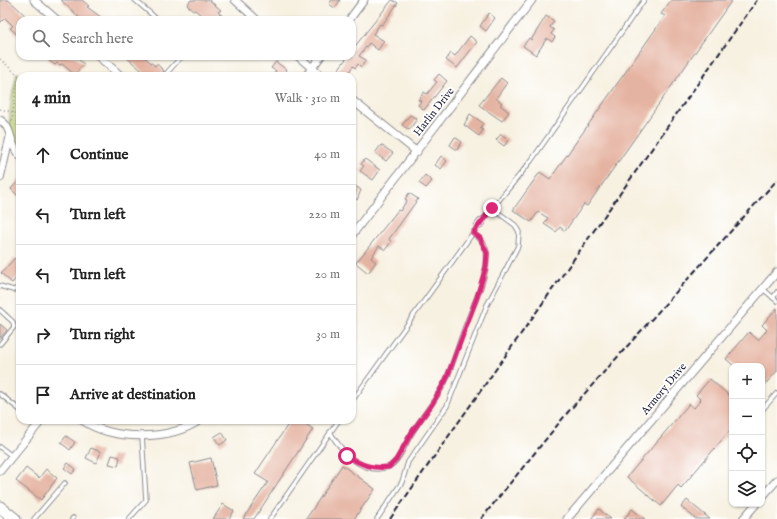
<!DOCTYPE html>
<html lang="en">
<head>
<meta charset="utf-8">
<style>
  :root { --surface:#fff; --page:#f6f6f6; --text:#222; --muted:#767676; --line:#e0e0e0 }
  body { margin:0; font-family:"IM FELL English",serif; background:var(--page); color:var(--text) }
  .controls { position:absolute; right:12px; bottom:12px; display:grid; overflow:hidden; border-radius:8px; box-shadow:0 1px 3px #0004 }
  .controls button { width:36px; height:36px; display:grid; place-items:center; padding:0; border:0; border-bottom:1px solid var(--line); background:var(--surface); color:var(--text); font:20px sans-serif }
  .stop { position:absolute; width:12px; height:12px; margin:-9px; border:3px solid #db2777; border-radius:50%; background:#fff }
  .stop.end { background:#db2777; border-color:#fff; box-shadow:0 1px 4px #0008 }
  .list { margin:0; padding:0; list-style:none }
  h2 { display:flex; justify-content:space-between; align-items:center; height:52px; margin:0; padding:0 16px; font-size:17px }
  h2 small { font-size:13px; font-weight:400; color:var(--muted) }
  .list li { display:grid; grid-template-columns:26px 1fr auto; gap:12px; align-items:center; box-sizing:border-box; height:60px; padding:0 16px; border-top:1px solid var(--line) }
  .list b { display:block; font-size:15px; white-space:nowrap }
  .list em { font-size:13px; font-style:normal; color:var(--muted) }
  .icon { flex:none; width:22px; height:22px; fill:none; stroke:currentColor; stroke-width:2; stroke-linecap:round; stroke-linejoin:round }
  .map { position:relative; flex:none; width:777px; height:519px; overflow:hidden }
  .search { position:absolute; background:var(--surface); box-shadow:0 1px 3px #0004; left:16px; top:16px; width:340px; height:44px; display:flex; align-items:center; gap:10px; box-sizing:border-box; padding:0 14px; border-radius:12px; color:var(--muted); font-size:15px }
  .panel { position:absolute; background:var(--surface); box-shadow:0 1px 3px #0004; left:16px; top:72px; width:340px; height:352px; border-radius:12px }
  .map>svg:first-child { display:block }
  .green { fill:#b8c96c; stroke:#6d7654 }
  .building { fill:#e5b3a1 }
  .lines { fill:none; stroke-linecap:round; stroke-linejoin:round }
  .service-casing { stroke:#8c8a8e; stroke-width:5.5 }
  .minor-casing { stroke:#8c8a8e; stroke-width:9 }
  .primary-casing { stroke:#8c8a8e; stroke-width:13 }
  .path { stroke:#8c8a8e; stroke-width:1.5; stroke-dasharray:1 3; stroke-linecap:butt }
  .service { stroke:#fff; stroke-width:3.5 }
  .minor { stroke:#fff; stroke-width:7 }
  .primary { stroke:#fff; stroke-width:11 }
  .rail { stroke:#22223b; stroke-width:2; stroke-dasharray:6 3; stroke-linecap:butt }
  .route { stroke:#db2777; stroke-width:5 }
  .labels { text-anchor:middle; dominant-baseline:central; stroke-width:3.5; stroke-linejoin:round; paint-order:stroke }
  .street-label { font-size:11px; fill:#22223b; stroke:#fff }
</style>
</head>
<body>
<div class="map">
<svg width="777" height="519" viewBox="0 0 777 519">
  <rect width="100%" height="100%" fill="#fff"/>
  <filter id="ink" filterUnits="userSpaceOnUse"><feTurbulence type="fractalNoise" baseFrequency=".025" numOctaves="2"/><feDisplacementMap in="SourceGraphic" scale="8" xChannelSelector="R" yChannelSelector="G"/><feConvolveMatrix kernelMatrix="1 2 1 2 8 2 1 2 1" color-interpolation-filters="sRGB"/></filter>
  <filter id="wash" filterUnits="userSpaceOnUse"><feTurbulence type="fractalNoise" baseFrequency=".012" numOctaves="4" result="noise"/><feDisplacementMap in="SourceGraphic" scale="16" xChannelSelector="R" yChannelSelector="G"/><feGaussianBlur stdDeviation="0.9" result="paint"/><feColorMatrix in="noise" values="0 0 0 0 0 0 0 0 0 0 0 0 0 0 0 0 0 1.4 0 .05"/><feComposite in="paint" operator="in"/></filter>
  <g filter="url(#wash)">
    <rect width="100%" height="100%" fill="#f7f1e1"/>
    <path class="green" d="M17,72L21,76L20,151C2,128 12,98 17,72Z"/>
    <g id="blocks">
      <path class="building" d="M0,0H8L12,3L30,20H20V37L10,28L13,26L5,18L0,23Z
        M61,0H82L89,6L87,7L105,20H82Z
        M191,0H209L221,10L218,12L227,20H207L195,10L194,11L187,5Z
        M332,0H340L335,8L329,4Z
        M392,0L398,3L382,25L380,24L373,34L384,41L378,50L369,43L359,56L366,60L361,67L358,64L355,68L353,66L346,76L338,70L348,56H352V50Z
        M671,0H732L587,206L584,204L565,231L560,227L556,232L544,224L548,218L538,212L531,222L513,210L540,172L550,179L665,16L661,14Z
        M489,13L495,18L486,31L480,26Z
        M546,16L554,21L550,27L554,30L551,34L555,37L552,42L547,38L536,55L523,46L529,38L531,40Z
        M470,36L477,42L457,68L446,60L451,53L455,56Z
        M51,56H74L84,64L75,75L62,64L60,65L57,63L55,65L48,60Z
        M125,56H143L155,66L157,64L164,71L159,76H148Z
        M276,62L287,70L282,76H272L276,71L271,68Z
        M439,74L447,81L424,110L418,105L421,101L418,100L424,92L427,94L437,82L434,80Z
        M501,78L507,83L496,98L502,103L500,105L509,112L502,121L479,105Z
        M470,114L483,123L480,128L483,130L479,136L464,125Z
        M410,115L417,119L409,130L402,125Z
        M501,134L509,140L504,146L496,140Z
        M455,137L462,142L457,150L450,145Z
        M381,145L393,153L386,161L375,153Z
        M441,156L447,161L441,169L435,165Z
        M365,159L380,170L373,180L360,171L364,166L361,164Z
        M425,175L432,181L426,188L419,183Z
        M20,179V198L11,189Z
        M355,186L361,190L357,200L352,196V190Z
        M409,193L418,199L389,239L391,242L385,250L379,246L371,258L376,262L368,273L356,263L398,210L400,211L407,200L405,199Z
        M15,258L20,263V274L12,283L1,273Z
        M777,308V371L762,388V366H734L726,359L749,332L758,340L767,330L762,325Z
        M0,324L7,330L0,338Z
        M710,379L732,398V428L681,488L678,485L661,506L627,477L689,404L694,408L701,400L696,395Z
        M291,420H300L313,429L254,519H243L268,482L255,474Z
        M222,432L227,440L220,445L214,437Z
        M66,436L75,442L70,450L61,443Z
        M91,448L101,452L96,463L86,458Z
        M112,455L120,457L118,466L109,464Z
        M211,458L217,485L197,490L190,463Z
        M68,463L76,469L72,474L64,468Z
        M342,465L375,489L354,519H306Z
        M26,468L39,478L46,469L57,478L41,500L16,481Z
        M687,500L710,519H696L681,507Z
        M223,504L234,511L229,519H213Z
        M599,509L611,519H591Z
        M632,509L645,519H624Z"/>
    </g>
  </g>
  <g filter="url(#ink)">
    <use href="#blocks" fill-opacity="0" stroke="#8c8a8e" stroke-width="1"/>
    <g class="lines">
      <g class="service-casing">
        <path id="service" d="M135,0L158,20
          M164,76L182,56
          M482,221L531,161L644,0
          M0,286L13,290L20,288
          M763,289L777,301
          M773,298L777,292
          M0,310L13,322L14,327L0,344
          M0,394L20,410
          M352,401L478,226
          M762,410L777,393
          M33,420L39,424
          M330,432C341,451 363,476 388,467C399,463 406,442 412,433C423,415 436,400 445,382C454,363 459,341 467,322C475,301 487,278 487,255C487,246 480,238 473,233
          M0,447L12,456
          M34,519L65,483
          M72,519L73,518
          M129,519L146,500L142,436
          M270,519L339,420
          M377,519L402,482L408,462L447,406L487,305L518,246L519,232L515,225L492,208"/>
      </g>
      <g class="minor-casing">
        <path id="minor" d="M34,0L57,20
          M235,0L257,20
          M349,20L364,0
          M98,56L121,76
          M298,56L321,76
          M306,76L321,56
          M352,100L417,152
          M0,120C13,127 9,146 20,156
          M0,178L10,137
          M478,226L482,221
          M352,235L532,0
          M82,420C113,441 169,441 200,420
          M0,471L42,420
          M762,497L777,480
          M567,519L777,272
          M743,519L756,504"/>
      </g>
      <g class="primary-casing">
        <path id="primary" d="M0,507L15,519"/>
      </g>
      <path class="path" d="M0,59L20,77
        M0,109L16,113L19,137
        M12,121L17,83L20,78"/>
      <use href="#service" class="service"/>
      <use href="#minor" class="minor"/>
      <use href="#primary" class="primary"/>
      <path class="rail" d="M390,519L757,0
        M481,519L568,412L777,180"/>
    </g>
  </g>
  <g class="lines" filter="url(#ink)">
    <path class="route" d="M347,456C361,465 372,469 389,467L396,460L412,432L432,404L446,380L477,297L486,267L487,253L480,238L473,233L492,208"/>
  </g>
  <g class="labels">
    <g class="street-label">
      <text transform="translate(434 112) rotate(-52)">Harlin Drive</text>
      <text transform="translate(664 389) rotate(-50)">Armory Drive</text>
    </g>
  </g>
</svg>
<div class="controls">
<button>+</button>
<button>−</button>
<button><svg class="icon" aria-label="locate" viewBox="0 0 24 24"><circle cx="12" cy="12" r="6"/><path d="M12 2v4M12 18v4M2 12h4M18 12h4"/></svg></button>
<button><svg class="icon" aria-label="layers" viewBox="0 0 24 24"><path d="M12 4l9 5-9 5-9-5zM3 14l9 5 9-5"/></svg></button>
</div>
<div class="stop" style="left:347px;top:456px"></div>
<div class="stop end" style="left:492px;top:208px"></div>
<div class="search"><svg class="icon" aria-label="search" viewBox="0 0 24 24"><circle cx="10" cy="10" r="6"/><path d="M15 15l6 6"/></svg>Search here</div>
<section class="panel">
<h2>4 min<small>Walk · 310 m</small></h2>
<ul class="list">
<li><svg class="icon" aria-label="ahead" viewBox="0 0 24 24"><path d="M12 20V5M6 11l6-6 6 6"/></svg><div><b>Continue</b></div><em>40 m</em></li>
<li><svg class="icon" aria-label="left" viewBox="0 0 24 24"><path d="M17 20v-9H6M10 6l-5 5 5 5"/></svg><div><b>Turn left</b></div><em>220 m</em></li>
<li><svg class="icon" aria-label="left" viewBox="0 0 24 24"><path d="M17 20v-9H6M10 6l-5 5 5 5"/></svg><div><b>Turn left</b></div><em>20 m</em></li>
<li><svg class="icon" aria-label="right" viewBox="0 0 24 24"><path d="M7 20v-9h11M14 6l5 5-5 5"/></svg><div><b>Turn right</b></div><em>30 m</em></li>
<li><svg class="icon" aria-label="arrive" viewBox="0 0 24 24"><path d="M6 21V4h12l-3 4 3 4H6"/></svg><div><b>Arrive at destination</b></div></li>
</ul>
</section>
</div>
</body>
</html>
